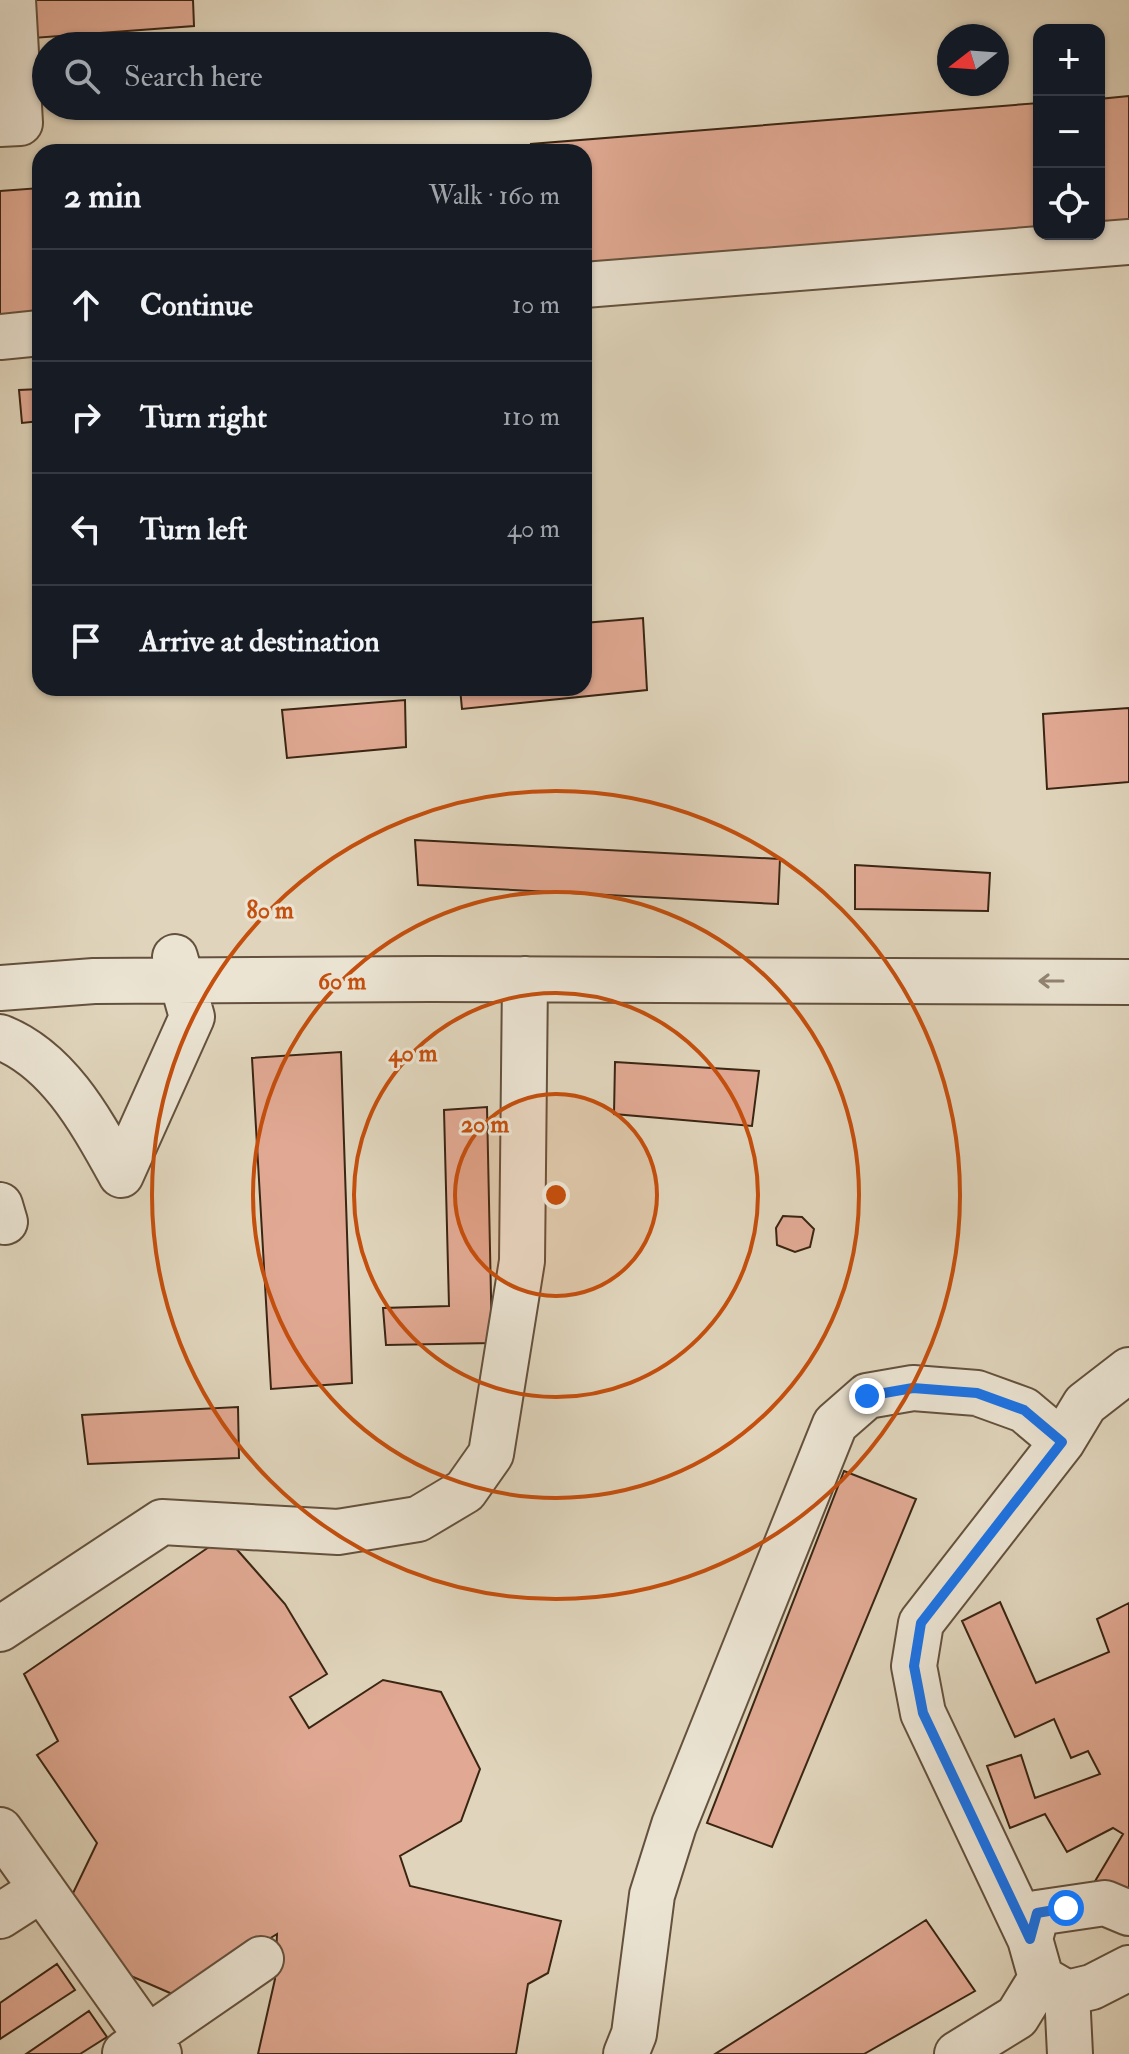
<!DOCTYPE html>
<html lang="en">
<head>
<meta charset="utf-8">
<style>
  :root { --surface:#171b24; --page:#242831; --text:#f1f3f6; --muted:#9ea1a6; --line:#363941 }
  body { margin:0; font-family:"IM FELL Double Pica",serif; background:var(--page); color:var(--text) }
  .controls { position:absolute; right:24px; top:24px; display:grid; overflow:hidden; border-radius:16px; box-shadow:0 2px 6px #0004 }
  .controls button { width:72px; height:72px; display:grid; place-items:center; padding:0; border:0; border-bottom:2px solid var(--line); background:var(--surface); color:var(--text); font:40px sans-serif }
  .compass { position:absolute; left:937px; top:24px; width:72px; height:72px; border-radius:50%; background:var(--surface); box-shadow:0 2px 6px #0004; rotate:253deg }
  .stop { position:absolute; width:24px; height:24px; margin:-18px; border:6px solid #1a73e8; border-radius:50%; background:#fff }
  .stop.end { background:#1a73e8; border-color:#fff; box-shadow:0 2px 8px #0008 }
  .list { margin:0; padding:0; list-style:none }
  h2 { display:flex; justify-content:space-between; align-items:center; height:104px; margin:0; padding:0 32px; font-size:34px }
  h2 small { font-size:26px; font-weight:400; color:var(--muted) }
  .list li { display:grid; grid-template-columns:52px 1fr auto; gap:24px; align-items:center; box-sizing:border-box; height:112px; padding:0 32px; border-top:2px solid var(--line) }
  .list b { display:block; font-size:30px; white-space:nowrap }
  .list em { font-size:26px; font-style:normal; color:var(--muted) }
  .icon { flex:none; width:44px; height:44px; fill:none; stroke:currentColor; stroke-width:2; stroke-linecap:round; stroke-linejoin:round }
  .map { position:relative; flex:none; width:1129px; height:2054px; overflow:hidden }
  .search { position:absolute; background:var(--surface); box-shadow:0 2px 6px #0004; left:32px; top:32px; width:560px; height:88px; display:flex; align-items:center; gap:20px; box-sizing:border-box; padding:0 28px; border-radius:44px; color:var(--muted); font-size:30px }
  .panel { position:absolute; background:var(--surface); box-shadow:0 2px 6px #0004; left:32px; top:144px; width:560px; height:552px; border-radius:24px }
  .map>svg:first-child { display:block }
  .building { fill:#e1a993; stroke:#3a2513; stroke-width:2 }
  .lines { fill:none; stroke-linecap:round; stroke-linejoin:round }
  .minor-casing { stroke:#64513d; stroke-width:48 }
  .minor { stroke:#ebe4d3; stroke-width:44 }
  .oneway { stroke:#928473 }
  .route { stroke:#1a73e8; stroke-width:10 }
  .ring { fill:none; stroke:#c54f0d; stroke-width:4 }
  .centre { fill:#c54f0d; stroke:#ebe4d3; stroke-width:4 }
  .ring-label { font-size:24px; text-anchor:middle; font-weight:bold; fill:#c54f0d; stroke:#ebe4d3; stroke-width:6; stroke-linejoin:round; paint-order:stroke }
</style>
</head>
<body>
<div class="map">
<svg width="1129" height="2054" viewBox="0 0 1129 2054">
  <rect width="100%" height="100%" fill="#e0d5bc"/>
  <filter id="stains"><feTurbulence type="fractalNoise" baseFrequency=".0025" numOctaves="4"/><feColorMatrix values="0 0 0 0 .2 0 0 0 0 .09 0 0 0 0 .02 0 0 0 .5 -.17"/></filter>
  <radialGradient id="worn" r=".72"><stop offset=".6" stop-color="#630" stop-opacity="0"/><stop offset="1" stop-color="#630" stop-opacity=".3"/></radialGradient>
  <path class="building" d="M31,0H193L194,26L33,38Z
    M1129,96V222L1099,224V99Z
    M1039,103V229L584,264V152H532L531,144Z
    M40,188V311L0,315V191Z
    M40,389V421L22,423L19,390Z
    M643,618L647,690L462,709L460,688H584V623Z
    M405,700L406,747L287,758L282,710Z
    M1129,708V782L1047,789L1043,714Z
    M415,840L780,859L778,904L418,885Z
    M855,865L990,873L988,911L855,909Z
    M341,1052L352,1383L271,1389L252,1058Z
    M615,1062L759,1071L752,1126L614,1114Z
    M487,1107L492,1343L386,1345L383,1308L449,1306L444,1110Z
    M783,1216L802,1217L814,1229L810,1247L795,1252L777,1245L776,1228Z
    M238,1407L239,1458L88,1464L82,1415Z
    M844,1471L916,1499L772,1847L707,1823Z
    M225,1536L285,1604L327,1674L290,1697L309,1728L383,1680L441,1692L480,1769L461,1821L400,1856L410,1886L561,1921L548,1973L528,1984L516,2054H258L275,1979L277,1934L177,1996L101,1963L63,1914L97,1843L37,1755L58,1741L24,1674Z
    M1000,1602L1036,1683L1109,1652L1097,1619L1129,1603V1894L1094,1883L1123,1834L1113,1828L1067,1852L1045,1814L1010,1828L987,1766L1021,1755L1035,1798L1100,1774L1088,1751L1071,1758L1054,1719L1015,1737L962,1621Z
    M926,1920L975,1991L864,2054H715Z
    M57,1964L75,1990L0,2039V2003Z
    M89,2011L107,2037L80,2054H26Z"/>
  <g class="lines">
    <g class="minor-casing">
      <path id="minor" d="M0,124L20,123L13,0
        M584,285L1129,242
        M0,337L40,333
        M0,988L94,981L430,979L1129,982
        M0,1037C59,1060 92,1123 121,1175L192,1017L175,957
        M0,1205L5,1222
        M0,1629L162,1522L338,1532L418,1519L465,1491L491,1454L522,1261L525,979
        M0,1830L159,2054
        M1129,1913L1105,1903L1037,1913L1030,1939L1041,1978L1067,1993L1092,1987L1129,1968
        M0,1916L42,1889
        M1030,1939L923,1713L914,1666L921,1623L1062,1442L1085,1404L1129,1370
        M1067,1993L1070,2054
        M125,2053L261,1959
        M626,2054L634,2034L652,1895L674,1825L835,1424L867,1396L913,1388L977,1393L1024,1410L1062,1442
        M957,2054L1017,2017L1041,1978"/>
    </g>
    <use href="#minor" class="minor"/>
  </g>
  <defs><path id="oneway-shaft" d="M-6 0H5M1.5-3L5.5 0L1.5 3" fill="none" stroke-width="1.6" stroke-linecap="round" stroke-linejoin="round" transform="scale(2)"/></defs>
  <use class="oneway" href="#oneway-shaft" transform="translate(1051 981) rotate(-180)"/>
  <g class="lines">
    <path class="route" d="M867,1396L913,1388L977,1393L1024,1410L1062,1442L921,1623L914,1666L923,1713L1030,1939L1037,1913L1066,1908"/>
  </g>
  <circle cx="556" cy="1195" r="101" fill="#c54f0d" fill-opacity=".12"/>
  <g class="ring">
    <circle cx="556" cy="1195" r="101"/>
    <circle cx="556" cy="1195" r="202"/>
    <circle cx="556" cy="1195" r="303"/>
    <circle cx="556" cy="1195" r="404"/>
  </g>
  <circle cx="556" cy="1195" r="12" class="centre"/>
  <g class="ring-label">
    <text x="270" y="918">80 m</text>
    <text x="342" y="989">60 m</text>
    <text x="413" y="1061">40 m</text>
    <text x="485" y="1132">20 m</text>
  </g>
  <rect width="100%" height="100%" filter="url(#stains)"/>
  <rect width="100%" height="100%" fill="url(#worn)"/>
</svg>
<div class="controls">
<button>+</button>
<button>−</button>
<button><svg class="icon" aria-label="locate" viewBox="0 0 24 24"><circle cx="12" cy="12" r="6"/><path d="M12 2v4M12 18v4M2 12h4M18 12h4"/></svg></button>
</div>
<svg class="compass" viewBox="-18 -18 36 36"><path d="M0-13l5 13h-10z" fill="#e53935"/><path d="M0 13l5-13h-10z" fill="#9ea1a6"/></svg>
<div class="stop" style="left:1066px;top:1908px"></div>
<div class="stop end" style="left:867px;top:1396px"></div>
<div class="search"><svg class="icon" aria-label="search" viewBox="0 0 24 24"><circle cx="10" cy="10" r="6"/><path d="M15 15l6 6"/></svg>Search here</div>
<section class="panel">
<h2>2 min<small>Walk · 160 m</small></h2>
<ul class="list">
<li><svg class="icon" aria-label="ahead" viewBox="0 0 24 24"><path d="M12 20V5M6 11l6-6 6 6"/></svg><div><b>Continue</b></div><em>10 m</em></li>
<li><svg class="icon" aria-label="right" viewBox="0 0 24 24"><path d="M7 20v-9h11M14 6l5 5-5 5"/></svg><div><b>Turn right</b></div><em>110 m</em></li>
<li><svg class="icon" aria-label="left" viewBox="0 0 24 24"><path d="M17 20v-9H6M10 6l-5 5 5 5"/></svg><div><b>Turn left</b></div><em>40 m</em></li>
<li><svg class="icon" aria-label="arrive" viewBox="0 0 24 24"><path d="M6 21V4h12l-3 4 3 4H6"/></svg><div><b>Arrive at destination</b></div></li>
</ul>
</section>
</div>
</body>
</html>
